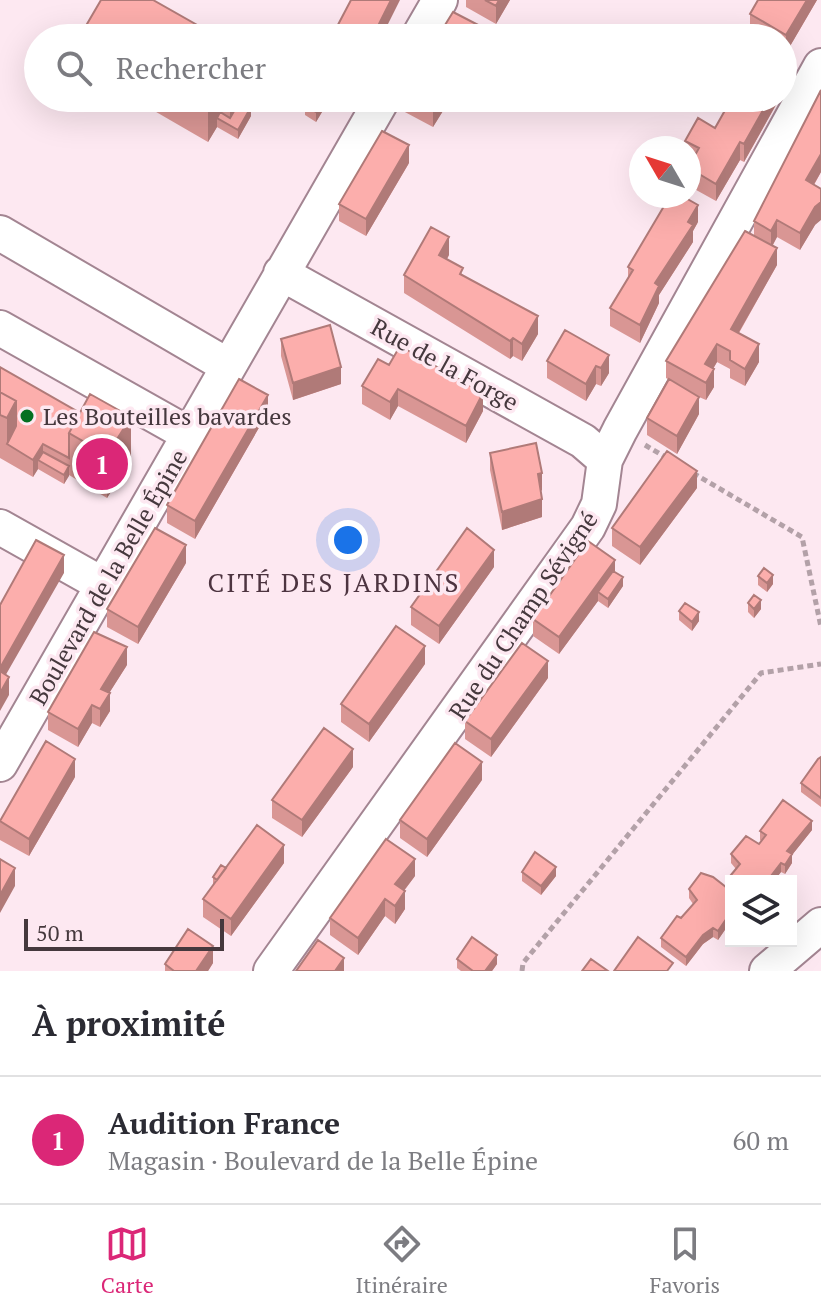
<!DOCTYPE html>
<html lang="fr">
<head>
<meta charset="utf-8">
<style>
  :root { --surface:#fff; --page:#f7f7f7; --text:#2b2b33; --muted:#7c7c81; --line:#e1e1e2; --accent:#db2777 }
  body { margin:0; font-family:"PT Serif",serif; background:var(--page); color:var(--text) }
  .controls { position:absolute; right:24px; bottom:24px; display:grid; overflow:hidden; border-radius:0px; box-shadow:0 8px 32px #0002 }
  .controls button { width:72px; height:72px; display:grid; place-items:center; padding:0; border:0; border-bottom:2px solid var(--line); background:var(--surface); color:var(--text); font:40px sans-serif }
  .compass { position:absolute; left:629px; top:136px; width:72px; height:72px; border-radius:50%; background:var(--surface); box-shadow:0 8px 32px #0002; rotate:309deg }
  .scale { position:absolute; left:24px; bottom:20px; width:200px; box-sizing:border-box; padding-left:8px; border:4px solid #45383d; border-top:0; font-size:22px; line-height:28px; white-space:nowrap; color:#45383d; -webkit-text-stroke:6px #fde8f1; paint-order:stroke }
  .you { position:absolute; left:348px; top:540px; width:28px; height:28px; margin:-20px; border:6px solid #fff; border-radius:50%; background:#1a73e8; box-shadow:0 0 0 12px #1a73e833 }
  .badge { display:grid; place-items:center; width:52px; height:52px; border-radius:50%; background:var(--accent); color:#fff; font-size:26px; font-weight:700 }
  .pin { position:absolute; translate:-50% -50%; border:4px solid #fff; box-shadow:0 2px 8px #0006 }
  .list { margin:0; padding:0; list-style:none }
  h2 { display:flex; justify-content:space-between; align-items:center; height:104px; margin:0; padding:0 32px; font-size:34px }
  h2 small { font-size:26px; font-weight:400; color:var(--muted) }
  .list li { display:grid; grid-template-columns:52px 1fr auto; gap:24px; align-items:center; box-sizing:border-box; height:128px; padding:0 32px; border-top:2px solid var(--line) }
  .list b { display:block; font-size:30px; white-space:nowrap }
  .list p { margin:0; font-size:26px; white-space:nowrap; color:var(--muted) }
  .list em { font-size:26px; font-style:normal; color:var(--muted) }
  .icon { flex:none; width:44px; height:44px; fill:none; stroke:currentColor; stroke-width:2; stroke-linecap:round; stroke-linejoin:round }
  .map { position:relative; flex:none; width:821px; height:971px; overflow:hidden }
  .search { position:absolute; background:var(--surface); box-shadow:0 8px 32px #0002; left:24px; right:24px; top:24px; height:88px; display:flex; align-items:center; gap:20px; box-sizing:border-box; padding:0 28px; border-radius:44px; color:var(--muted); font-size:30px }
  .sheet { height:232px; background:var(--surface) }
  nav { display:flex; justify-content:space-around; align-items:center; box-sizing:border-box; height:112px; border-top:2px solid var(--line); background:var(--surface); font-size:22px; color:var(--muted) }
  nav a { display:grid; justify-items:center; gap:4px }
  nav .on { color:var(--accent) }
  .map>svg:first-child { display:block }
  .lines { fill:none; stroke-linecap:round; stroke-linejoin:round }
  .minor-casing { stroke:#a38592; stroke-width:38 }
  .path { stroke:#b3a1a8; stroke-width:5; stroke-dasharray:6 4; stroke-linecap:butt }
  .minor { stroke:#fff; stroke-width:34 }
  .wall { fill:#d99694 }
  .shaded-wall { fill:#b07a78 }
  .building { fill:#fcaeac; stroke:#b07a78; stroke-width:2 }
  .poi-dot { fill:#047021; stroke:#fde8f1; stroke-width:3 }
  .labels { text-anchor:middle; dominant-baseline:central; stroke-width:7; stroke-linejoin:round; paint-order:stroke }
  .street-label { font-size:24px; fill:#45383d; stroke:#fde8f1 }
  .poi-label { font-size:24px; fill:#45383d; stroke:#fde8f1; text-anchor:start }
  .neighbourhood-label { font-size:26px; letter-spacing:2px; fill:#4d3440; stroke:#fde8f1 }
</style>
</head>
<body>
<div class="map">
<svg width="821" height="971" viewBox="0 0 821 971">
  <rect width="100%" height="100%" fill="#fde8f1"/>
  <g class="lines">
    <g class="minor-casing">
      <path id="minor" d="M418,38L440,0
        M0,233L228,366
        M281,273L583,441L605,460
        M0,328L190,435
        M0,527L105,586
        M0,764L383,98
        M271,971L588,527L599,504L605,460L620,430L821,66
        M767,971L821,925"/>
    </g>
    <path class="path" d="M645,445L667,458
      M693,473L802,537L821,627
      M522,971L523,963L761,673L821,664"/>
    <use href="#minor" class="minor"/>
  </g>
  <path class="wall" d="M466,0H510L496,24L466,7Z
    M758,0H817L786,53L783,51V38H761L750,32V14Z
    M821,90V172L814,185L815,225L800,250L777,237L773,245L777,265L739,333L759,362L745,386L730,378V369L717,362L713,369L714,387L706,400L699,397V414L677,454L647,435V418L669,380L666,378V361L754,236V221Z
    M132,98H237L251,116L238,139L217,127L208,142Z
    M403,98H451L433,127L403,111Z
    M777,98V103L744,162L740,160L716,201L689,186V166L691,162L689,160V148H685V141L715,128Z
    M305,106L325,107L316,122L305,115Z
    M409,163L366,236L339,221V204Z
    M698,222L693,231V242L659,295V303L640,343L610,326V308L628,278V267Z
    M449,255L447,259L463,275L538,334L522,361L513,356L510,359L404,293V275Z
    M565,330L609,373L601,386L596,384L586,401L547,378V361Z
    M281,339L341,384L293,400L281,356Z
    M389,365L483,411L466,443L398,406L390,420L362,404V386Z
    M0,367L131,460L107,498L69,475L64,484L38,469L33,477L0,458Z
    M268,412L195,539L167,523V505Z
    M490,453L542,490L541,491L542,517L502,530L490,470Z
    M697,488L640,565L612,546V528Z
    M186,563L138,644L107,627V609Z
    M494,567L439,644L411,625V607Z
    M615,572L623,586L608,608L598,601L559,654L533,636V619Z
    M758,576L773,584L767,592L758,585Z
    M748,603L761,609L754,618L748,612Z
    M679,611L699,621L692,631L679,620Z
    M425,664L369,742L341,722V704Z
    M127,665L109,693L110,711L100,727L92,723L78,747L48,730V712Z
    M548,678L491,757L465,739V721Z
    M821,757V807L801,792V783Z
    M353,767L302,837L272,818V800Z
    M75,777L29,856L0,840V821Z
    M482,780L427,857L400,838V820Z
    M812,830L792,855V863L785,874L781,872L774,881H731V884V875L736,869L731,863V854L759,844L761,841L760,840V831Z
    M284,863L231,936L203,917V899L213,886V877L226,868Z
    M522,872L556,876L541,895L522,881Z
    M415,876L404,891L405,909L395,924L385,916L358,955L330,935V918Z
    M689,889L731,891V921L718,940L713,937L703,944L686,966L661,947V938L693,904L689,898Z
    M457,959L497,964L492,971H461L457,968Z
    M213,963L208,971H165V964Z"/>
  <path class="shaded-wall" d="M391,0H400L381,38H372Z
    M499,0H510L496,24V6Z
    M807,0H817L786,53V35Z
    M484,28V38H478Z
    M215,98H220V119L217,118V127L208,142V110Z
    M230,98H237V115L230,127Z
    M325,98V107L316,122V112Z
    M440,98H451L433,127V109Z
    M770,98H777V103L744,162V144Z
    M251,107V116L238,139V130Z
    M740,142V160L716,201V184Z
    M409,145V163L366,236V219Z
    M821,154V172L806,198V180Z
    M821,202V220L815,225L800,250V233L815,207Z
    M698,205V222L693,231V242L659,295V303L640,343V325L655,283Z
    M777,220V237L771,248V231Z
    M449,237V255L439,273V255Z
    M777,248V265L731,346V329Z
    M538,316V334L522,361V344Z
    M513,338V356L510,359V341Z
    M717,344V362L705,382V364Z
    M759,344V362L745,386V369Z
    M609,355V373L601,386V368Z
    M596,366V384L586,401V384Z
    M341,367V384L293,400V383Z
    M714,369V387L706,400V383Z
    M398,389V406L390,420V402Z
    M483,393V411L466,443V426Z
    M268,395V412L195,539V521Z
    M699,397V414L677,454V436Z
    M16,401V444H7V418Z
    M131,417V460L107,498V455Z
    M43,444V461L38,460V469L33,477V460Z
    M69,466V476L64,484V475Z
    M697,471V488L640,565V547Z
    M542,473V490L538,492V474Z
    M542,499V517L502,530V512Z
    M186,545V563L138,644V627Z
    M494,550V567L439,644V626Z
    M64,555V573L0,685V668Z
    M615,560V578L598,592V601L559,654V637Z
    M773,575V584L767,592V583Z
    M623,577V586L608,608V599Z
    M761,600V609L754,618V609Z
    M699,612V621L692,631V622Z
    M425,646V664L369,742V724Z
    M127,647V665L101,706V689Z
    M548,661V678L491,757V739Z
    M9,677V695L0,711V693Z
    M110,693V711L100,727V709Z
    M92,705V723L78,747V729Z
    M353,749V767L302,837V820Z
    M75,759V777L29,856V839Z
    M482,762V780L427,857V839Z
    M812,821V830L792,855V863L785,874V865L787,851Z
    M284,845V863L231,936V919Z
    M415,859V876L395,902V884Z
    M781,863V872L774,881H768Z
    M556,867V876L541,895V886Z
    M15,868V886L0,913V895Z
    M405,891V909L395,924V906Z
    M385,899V916L358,955V938Z
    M731,912V921L718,940V931Z
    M713,928V937L703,944L686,966V957L703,935Z
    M213,946V963L208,971H196Z
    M497,955V964L492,971H485Z
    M344,958V971H335Z"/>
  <path class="building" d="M101,0H153L220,38H83L80,36Z
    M351,0H391L372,38H331Z
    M485,0H499L496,6Z
    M758,0H807L786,35L750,14Z
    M453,12L484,28L478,38H437Z
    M821,90V154L806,180L821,189V202L815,207L800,233L777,220L771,231L754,221Z
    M188,98H215L208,110Z
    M309,98H325L316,112L305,106Z
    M412,98H440L433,109Z
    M732,98H770L744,144L740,142L716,184L689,168V166L699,148L685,141L698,118L715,128Z
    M237,99L251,107L238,130L217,118L220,112L230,118L237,106Z
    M382,131L409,145L366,219L339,204Z
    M670,196H682L698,205L688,222L693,225L655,283L659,286L640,325L610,308L633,270L628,267Z
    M431,227L449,237L439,255L463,268L460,274L538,316L522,344L513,338L510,341L404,275Z
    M745,231L777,248L731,329L759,344L745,369L730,360V351L717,344L705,364L714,369L706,383L666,361Z
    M330,325L341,367L293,383L281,339Z
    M565,330L609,355L601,368L596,366L586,384L547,361Z
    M400,346L483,393L466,426L398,389L390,402L362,386L378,359L389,365Z
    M0,367L80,413L69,433V458L43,444L33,460L7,444L16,426V401L0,392Z
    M239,379L268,395L195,521L167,505Z
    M669,379L699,397L677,436L647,418Z
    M0,392L16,401L7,418L0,415Z
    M90,394L131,417L107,455L69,433Z
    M536,443L542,473L538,474L542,499L502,512L490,453Z
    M667,451L697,471L640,547L612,528Z
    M43,452L69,466L64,475L38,460Z
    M155,528L186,545L138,627L107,609Z
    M467,528L494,550L439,626L411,607Z
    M36,540L64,555L0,668V605Z
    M588,541L615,560L559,637L533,619Z
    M764,568L773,575L767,583L758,576Z
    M613,571L623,577L608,599L598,592Z
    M754,595L761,600L754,609L748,603Z
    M685,603L699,612L692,622L679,611Z
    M396,626L425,646L369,724L341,704Z
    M94,632L127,647L101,689L110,693L100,709L92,705L78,729L48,712Z
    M522,643L548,661L491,739L465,721Z
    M0,671L9,677L0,693Z
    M324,728L353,749L302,820L272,800Z
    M46,741L75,759L29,839L0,821Z
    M455,743L482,762L427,839L400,820Z
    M821,757V798L801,783L818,759Z
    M783,800L812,821L787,851L792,854L785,865L781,863L768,880L770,881H738L731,875L740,864L731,854L746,836L759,844L766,835L760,831Z
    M257,825L284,845L231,919L203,899Z
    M386,839L415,859L395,884L405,891L395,906L385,899L358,938L330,918Z
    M535,852L556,867L541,886L522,872Z
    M0,859L15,868L0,895Z
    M221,865L226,868L217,880L213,877Z
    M701,873L713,877L731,891V912L718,931L713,928L703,935L686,957L661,938L677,916L681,918L697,900L689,889Z
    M188,929L213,946L196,971H174L165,964Z
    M472,937L497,955L485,971H473L457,959Z
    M638,937L673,963L667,971H614Z
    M318,940L344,958L335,971H296Z
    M591,959L608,971H582Z"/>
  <circle class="poi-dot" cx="27" cy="416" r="8"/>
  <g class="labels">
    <g class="street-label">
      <text transform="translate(445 364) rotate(29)">Rue de la Forge</text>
      <text transform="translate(108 577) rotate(-60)">Boulevard de la Belle Épine</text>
      <text transform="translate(523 615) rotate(-56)">Rue du Champ Sévigné</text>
    </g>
    <g class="poi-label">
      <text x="43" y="416">Les Bouteilles bavardes</text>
    </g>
    <g class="neighbourhood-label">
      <text x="334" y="582">CITÉ DES JARDINS</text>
    </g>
  </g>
</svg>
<div class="controls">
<button><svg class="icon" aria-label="layers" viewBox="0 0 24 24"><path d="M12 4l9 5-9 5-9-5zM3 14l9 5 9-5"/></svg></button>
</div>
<svg class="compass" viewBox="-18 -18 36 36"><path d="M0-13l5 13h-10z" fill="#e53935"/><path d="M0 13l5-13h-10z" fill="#7c7c81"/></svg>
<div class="scale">50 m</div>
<div class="you"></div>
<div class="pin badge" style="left:102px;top:464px">1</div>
<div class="search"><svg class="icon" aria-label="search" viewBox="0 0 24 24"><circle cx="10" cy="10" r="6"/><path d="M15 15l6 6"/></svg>Rechercher</div>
</div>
<section class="sheet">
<h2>À proximité<small></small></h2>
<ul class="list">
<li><span class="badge">1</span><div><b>Audition France</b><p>Magasin · Boulevard de la Belle Épine</p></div><em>60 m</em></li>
</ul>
</section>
<nav>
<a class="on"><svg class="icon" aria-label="map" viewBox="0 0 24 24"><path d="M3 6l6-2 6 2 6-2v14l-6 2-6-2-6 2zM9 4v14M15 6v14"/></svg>Carte</a>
<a><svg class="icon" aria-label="directions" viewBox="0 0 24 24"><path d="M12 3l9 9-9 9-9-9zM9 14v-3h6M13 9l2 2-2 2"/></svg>Itinéraire</a>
<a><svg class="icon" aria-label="saved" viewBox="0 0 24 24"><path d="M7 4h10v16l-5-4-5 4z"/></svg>Favoris</a>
</nav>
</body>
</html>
